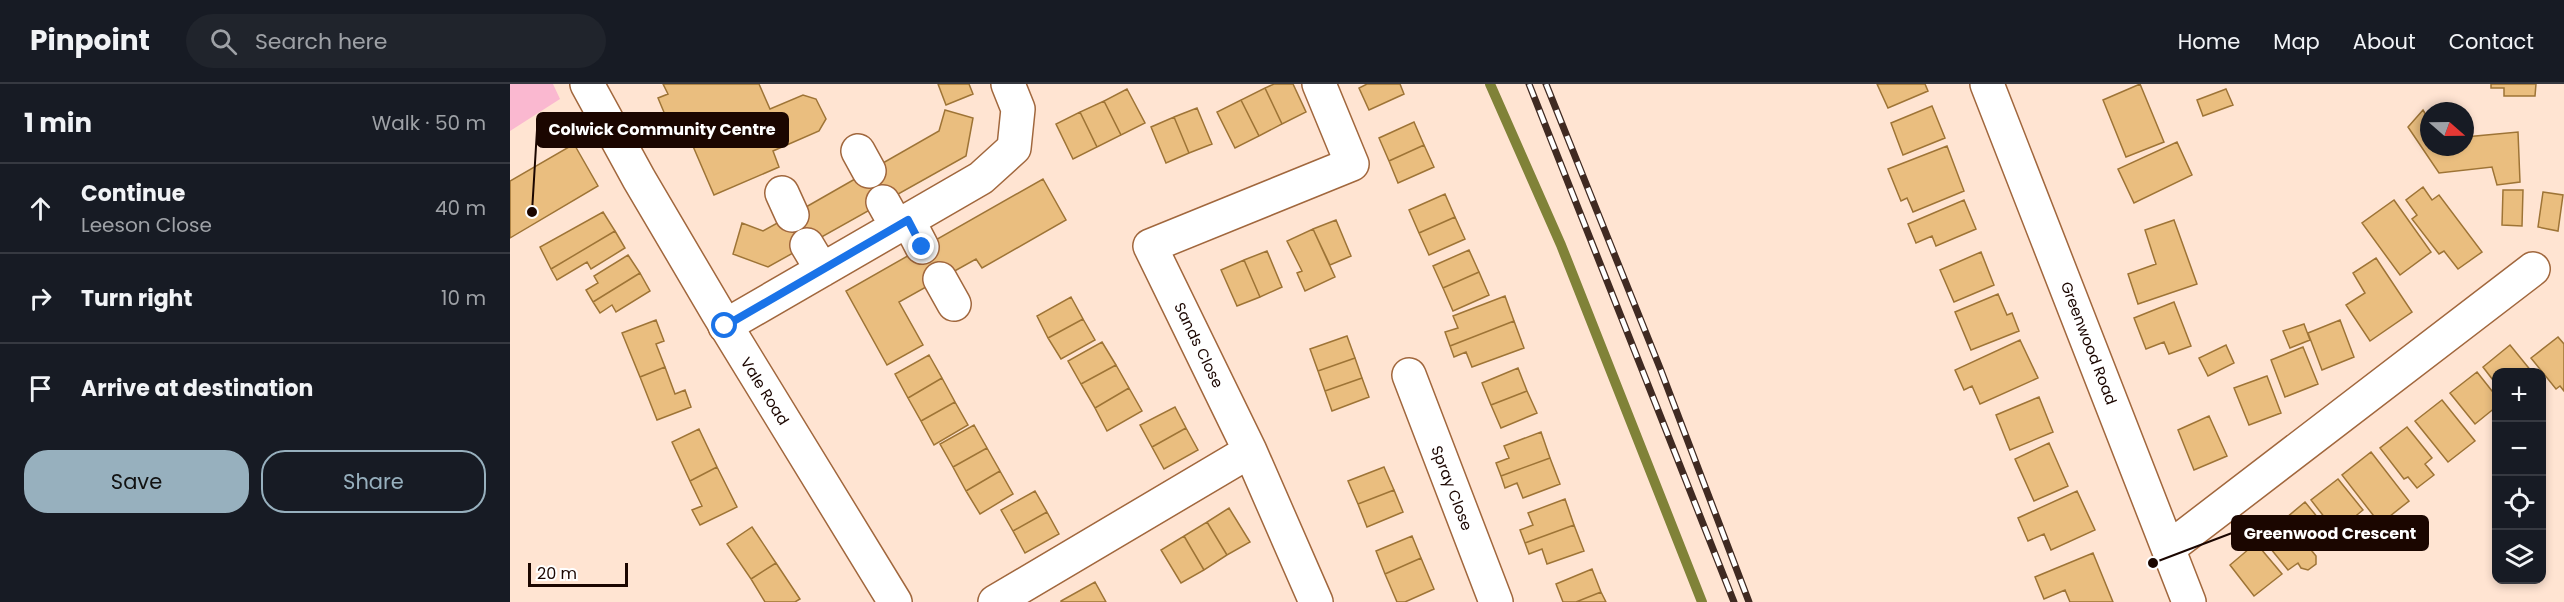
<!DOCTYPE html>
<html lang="en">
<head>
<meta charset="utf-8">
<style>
  :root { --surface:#171b24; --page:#20242c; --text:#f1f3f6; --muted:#9ea1a6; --line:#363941; --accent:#97b0be }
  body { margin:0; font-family:Poppins,sans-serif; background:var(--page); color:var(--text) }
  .controls { position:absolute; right:18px; bottom:18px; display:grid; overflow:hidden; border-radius:12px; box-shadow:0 3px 9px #0003 }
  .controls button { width:54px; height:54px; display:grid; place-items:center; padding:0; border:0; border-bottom:2px solid var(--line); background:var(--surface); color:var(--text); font:30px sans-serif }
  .compass { position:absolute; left:1910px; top:18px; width:54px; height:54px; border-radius:50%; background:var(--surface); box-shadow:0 3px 9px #0003; rotate:110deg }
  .scale { position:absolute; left:18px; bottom:15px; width:100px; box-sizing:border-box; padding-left:6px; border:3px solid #1b0600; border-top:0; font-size:16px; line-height:21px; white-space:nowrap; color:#1b0600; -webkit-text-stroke:4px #fff; paint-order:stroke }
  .stop { position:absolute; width:18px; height:18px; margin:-14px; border:4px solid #1a73e8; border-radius:50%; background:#fff }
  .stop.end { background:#1a73e8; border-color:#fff; box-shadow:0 2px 6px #0008 }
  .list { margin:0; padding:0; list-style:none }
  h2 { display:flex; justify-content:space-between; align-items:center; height:78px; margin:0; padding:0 24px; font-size:26px }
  h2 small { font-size:20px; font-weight:400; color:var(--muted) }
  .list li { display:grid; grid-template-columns:39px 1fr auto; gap:18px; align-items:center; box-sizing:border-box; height:90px; padding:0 24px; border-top:2px solid var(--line) }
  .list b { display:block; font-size:22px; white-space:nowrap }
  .list p { margin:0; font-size:20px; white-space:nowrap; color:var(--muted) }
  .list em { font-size:20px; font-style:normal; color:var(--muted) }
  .actions { display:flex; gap:12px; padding:18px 24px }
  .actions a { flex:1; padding:14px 0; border:2px solid var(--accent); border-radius:24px; text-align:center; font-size:21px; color:var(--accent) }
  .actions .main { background:var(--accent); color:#111 }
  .icon { flex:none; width:33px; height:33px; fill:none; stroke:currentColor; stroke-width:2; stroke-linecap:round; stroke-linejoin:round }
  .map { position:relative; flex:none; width:2054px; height:518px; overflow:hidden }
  header { display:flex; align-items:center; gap:36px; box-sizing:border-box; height:84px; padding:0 30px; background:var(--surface); border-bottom:2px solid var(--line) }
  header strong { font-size:28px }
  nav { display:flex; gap:33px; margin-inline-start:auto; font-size:21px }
  .search { width:420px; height:54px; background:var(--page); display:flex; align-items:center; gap:15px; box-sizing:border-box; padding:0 21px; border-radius:33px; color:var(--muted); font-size:22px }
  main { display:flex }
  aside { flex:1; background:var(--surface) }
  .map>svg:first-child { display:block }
  .green { fill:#fab8d0 }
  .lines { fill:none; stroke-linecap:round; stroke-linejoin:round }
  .stream { stroke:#808238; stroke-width:10 }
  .building { fill:#eabe7f; stroke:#9e7436; stroke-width:1.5 }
  .street-casing { stroke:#a1673d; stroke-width:36 }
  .secondary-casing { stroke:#a1673d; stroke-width:36 }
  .street { stroke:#fff; stroke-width:33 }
  .secondary { stroke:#fff; stroke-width:33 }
  .rail-casing { stroke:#402a22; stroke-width:7 }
  .rail { stroke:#fff; stroke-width:4.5; stroke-dasharray:14; stroke-linecap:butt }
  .route { stroke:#1a73e8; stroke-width:8 }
  .labels { text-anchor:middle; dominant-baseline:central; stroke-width:4.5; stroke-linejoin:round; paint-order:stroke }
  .street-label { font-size:15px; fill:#1b0600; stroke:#fff }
  .leader { fill:none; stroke:#1b0600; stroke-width:2 }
  .callout-dot { fill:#1b0600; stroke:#fff; stroke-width:2 }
  .callout { fill:#1b0600; stroke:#1b0600; stroke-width:2 }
  .callout-label { font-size:16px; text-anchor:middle; font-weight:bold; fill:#fff }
</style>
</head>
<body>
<header>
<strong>Pinpoint</strong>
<div class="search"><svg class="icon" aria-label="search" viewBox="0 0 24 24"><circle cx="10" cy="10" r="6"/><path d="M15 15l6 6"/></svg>Search here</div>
<nav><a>Home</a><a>Map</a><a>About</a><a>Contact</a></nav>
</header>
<main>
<aside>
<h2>1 min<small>Walk · 50 m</small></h2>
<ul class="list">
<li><svg class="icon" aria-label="ahead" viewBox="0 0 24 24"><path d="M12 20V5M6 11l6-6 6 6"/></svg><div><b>Continue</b><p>Leeson Close</p></div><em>40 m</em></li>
<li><svg class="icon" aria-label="right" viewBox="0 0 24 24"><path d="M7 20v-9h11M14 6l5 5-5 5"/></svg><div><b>Turn right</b></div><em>10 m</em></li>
<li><svg class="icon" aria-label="arrive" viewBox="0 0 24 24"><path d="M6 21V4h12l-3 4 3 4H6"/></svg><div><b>Arrive at destination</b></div></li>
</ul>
<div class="actions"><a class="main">Save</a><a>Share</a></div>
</aside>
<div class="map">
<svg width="2054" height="518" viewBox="0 0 2054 518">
  <rect width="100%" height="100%" fill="#ffe4d2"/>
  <path class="green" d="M0,0H43L50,15L0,47Z"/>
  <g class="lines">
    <path class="stream" d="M980,0L1051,161L1192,518"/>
  </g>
  <path class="building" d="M153,0H249L260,25L293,11L306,15L316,35L309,47L263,67L269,83L204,111L173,39L161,45L148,14L158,10Z
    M428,0H459L463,10L436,21Z
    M764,0H783L796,28L772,40L755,4Z
    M857,0H890L894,10L859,26L849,4Z
    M1367,0H1415L1418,7L1378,24Z
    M1630,0L1654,58L1616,73L1593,16Z
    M1981,0H2026L2025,12H1994V4H1981Z
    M755,4L772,40L749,52L731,16Z
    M617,5L635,39L611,51L594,17Z
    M1716,5L1723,21L1693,32L1687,16Z
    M731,16L749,52L725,64L707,28Z
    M594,17L611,51L587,63L570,28Z
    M1422,22L1435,54L1393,71L1381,39Z
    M687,24L702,60L679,69L664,33Z
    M435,26L463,34L456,72L258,183L223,170L232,139L253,147L282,131L429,47Z
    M1913,26L1919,36V63H1955V53L2008,48L2010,98L1987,101L1982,83L1929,89L1898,43Z
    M570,28L587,63L563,75L546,40Z
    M664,33L679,69L656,79L641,43Z
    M904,38L914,61L879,77L869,54Z
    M1667,58L1682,91L1624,119L1608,85Z
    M64,60L88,102L0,154V97Z
    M914,61L924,83L888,99L879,77Z
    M1437,62L1454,107L1403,128L1397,114L1391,117L1378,85Z
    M533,95L556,136L472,184L466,175L389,218L413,261L377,281L336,207Z
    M1913,103L1922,116L1929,111L1972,168L1948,185L1934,167L1929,170L1902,135L1907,131L1896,116Z
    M1993,106H2013L2012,142L1992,141Z
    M2033,108L2053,111L2048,147L2028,143Z
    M935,110L945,133L909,149L899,126Z
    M1454,116L1466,145L1426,162L1422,152L1406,159L1398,140Z
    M1884,116L1921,168L1890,191L1852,139Z
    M93,128L105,147L41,185L30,163Z
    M945,133L955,155L919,171L909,149Z
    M826,136L841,172L820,181L803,145Z
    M1664,136L1687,200L1628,220L1618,190L1646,180L1635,146Z
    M803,145L825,193L795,207L787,189L792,187L777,157Z
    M105,147L115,164L81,185L77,178L47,196L41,185Z
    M959,166L969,188L933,204L923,182Z
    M757,167L772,203L750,213L734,176Z
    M1471,168L1484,201L1444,218L1430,186Z
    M118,171L130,189L83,218L76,206L88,199L84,192Z
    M1866,174L1902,228L1860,257L1836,221L1855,209L1843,189Z
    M734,176L750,213L727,222L711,186Z
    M969,188L979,211L943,227L933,204Z
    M130,189L140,207L106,228L102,221L90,229L83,218Z
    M1488,210L1497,231L1502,229L1509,247L1461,266L1445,228Z
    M995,212L1004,237L940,262L935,248L948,244L943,232Z
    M561,213L573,235L538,254L527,232Z
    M1664,218L1681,262L1659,270L1654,258L1636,265L1624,234Z
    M573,235L585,256L551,275L538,254Z
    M146,236L154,257L146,260L155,283L130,293L112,249Z
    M1830,236L1844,273L1812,286L1798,249Z
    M1004,237L1014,264L962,283L956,268L944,273L940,262Z
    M1794,240L1800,256L1780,264L1773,247Z
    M837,252L845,274L808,287L800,265Z
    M2048,253L2054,260V307L2050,302L2046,305L2021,274Z
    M1510,256L1528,294L1470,320L1462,302L1454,306L1445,286Z
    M592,258L606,281L571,300L558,277Z
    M1716,261L1724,279L1698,292L1689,274Z
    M2000,261L2022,288H1986V300L1973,283Z
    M1793,263L1808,300L1775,313L1761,276Z
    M419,271L432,294L398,314L385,290Z
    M845,274L852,294L815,307L808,287Z
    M606,281L619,304L585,324L571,300Z
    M155,283L165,310L175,306L181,323L147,336L130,293Z
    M1008,284L1017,307L981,321L972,299Z
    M1967,288L1986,312V323L1965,340L1940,309Z
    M1757,292L1771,329L1739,341L1724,304Z
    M432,294L445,318L411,337L398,314Z
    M852,294L859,313L822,327L815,307Z
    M619,304L632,327L597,347L585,324Z
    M1017,307L1027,329L991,344L981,321Z
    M1529,313L1543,348L1500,366L1486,331Z
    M1932,316L1965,357L1938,378L1905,337Z
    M445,318L458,341L424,361L411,337Z
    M665,323L676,344L642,363L630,341Z
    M1699,332L1717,372L1684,386L1668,346Z
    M464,341L477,364L443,383L430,360Z
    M1897,343L1922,374L1915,380L1924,391L1907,404L1898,393L1894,395L1870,364Z
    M676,344L688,366L654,385L642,363Z
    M189,345L207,383L180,397L162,358Z
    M1031,348L1040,374L991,392L986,379L999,374L994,362Z
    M1539,359L1558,402L1524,417L1505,375Z
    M477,364L490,387L456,407L443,383Z
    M1861,368L1899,417L1870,440L1832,391Z
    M1040,374L1050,400L1013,414L1007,399L995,404L991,392Z
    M207,383L227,423L190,441L182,426L192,422L180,397Z
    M874,383L884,406L848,420L838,397Z
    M490,387L503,410L470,430L456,407Z
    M1828,395L1853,426L1826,448L1801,416Z
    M884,406L893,428L857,443L848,420Z
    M525,407L537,428L503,447L491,426Z
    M1567,407L1585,446L1541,466L1534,450L1518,457L1508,434Z
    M1055,415L1064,441L1015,459L1010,446L1023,441L1018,429Z
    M1795,418L1822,451L1802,467L1806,472V480L1798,486L1791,484L1788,479L1778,486L1752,454Z
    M719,424L740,458L717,471L697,438Z
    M537,428L549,450L515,469L503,447Z
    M697,438L717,471L694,486L674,452Z
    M1064,441L1074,467L1037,480L1032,465L1019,470L1015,459Z
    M242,443L266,479L241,495L217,460Z
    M674,452L694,486L671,499L651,466Z
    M902,452L911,474L875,490L866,467Z
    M1746,459L1772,490L1744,512L1720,481Z
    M1583,469L1603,518H1560L1555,506L1534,515L1525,493Z
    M911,474L924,505L895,518H887L875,490Z
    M266,479L290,515L285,518H255L241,495Z
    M1082,485L1091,508L1066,518H1053L1046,500Z
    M585,498L596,518H551V517Z
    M1091,508L1096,518H1066Z"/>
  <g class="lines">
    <g class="street-casing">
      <path id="street" d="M1477,0L1679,518
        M348,67L359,87
        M272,109L282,131
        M373,118L387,143
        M398,136L412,163
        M297,161L312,186
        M430,195L444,220
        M215,242L471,94L504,64L508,25L498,0
        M899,291L986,518
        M740,367L806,518
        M1659,464L2023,185
        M485,518L740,367L640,162L842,80L809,0"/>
    </g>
    <g class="secondary-casing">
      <path id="secondary" d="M77,0L129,95L208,229L385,518"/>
    </g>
    <use href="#street" class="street"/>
    <use href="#secondary" class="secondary"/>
    <g class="rail-casing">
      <path id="rail" d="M1019,0L1224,518
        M1036,0L1150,284L1239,518"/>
    </g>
    <use href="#rail" class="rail"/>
  </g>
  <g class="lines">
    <path class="route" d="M215,242L398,136L412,163"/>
  </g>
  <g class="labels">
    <g class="street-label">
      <text transform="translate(1579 259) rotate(69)">Greenwood Road</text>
      <text transform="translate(689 261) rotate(64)">Sands Close</text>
      <text transform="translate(255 307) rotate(58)">Vale Road</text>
      <text transform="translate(942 404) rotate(69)">Spray Close</text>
    </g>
  </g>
  <path class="leader" d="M22 128L27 46M1643 479L1722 449"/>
  <g class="callout-dot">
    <circle cx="22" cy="128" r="6"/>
    <circle cx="1643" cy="479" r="6"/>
  </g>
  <g class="callout">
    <rect x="27" y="29" width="251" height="34" rx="6"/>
    <rect x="1722" y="432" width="196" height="34" rx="6"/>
  </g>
  <g class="callout-label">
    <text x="152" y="51">Colwick Community Centre</text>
    <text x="1820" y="455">Greenwood Crescent</text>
  </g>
</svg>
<div class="controls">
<button>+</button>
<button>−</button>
<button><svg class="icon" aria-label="locate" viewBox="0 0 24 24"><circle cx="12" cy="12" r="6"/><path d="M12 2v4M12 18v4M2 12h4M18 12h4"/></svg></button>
<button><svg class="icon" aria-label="layers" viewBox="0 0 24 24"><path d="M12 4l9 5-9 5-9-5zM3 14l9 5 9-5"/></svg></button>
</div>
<svg class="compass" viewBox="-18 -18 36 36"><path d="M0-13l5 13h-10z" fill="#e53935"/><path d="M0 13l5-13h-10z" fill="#9ea1a6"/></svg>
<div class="scale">20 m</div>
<div class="stop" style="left:215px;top:242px"></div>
<div class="stop end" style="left:412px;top:163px"></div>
</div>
</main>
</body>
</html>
